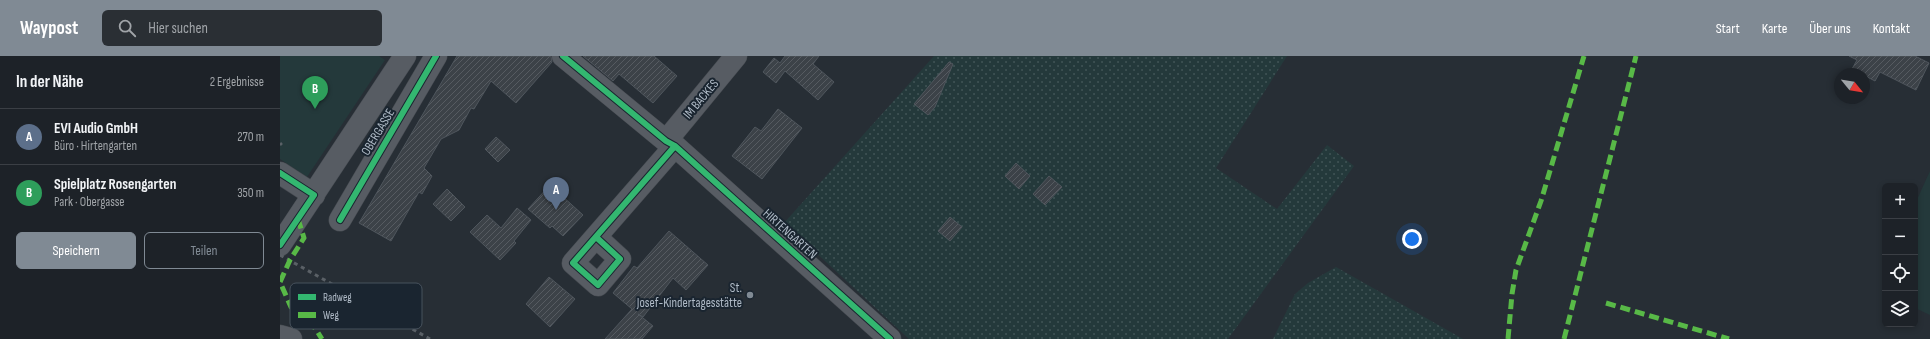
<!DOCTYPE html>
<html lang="de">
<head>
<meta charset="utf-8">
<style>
  :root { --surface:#1d2228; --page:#2a2f34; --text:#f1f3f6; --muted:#a0a4a8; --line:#3b3f45; --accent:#808a94 }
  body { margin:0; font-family:"Sofia Sans Condensed",sans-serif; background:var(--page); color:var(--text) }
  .controls { position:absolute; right:12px; bottom:12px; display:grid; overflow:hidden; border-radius:6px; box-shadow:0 2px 6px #0003 }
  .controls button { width:36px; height:36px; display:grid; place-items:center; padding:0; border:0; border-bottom:1px solid var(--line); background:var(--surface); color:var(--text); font:20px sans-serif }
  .compass { position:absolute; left:1554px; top:12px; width:36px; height:36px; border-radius:50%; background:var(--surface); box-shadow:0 2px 6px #0003; rotate:120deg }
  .you { position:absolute; left:1132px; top:183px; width:14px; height:14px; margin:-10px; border:3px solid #fff; border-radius:50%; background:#1a73e8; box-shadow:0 0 0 6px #1a73e833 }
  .badge { display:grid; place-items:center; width:26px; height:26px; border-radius:50%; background:var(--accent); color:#fff; font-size:13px; font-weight:700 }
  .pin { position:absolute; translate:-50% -33px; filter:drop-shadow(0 1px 2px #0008) }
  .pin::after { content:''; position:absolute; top:21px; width:14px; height:12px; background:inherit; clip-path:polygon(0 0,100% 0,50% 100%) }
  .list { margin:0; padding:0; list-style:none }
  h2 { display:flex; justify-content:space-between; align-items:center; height:52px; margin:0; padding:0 16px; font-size:17px }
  h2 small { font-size:13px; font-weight:400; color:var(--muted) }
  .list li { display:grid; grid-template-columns:26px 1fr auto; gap:12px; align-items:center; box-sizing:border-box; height:56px; padding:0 16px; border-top:1px solid var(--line) }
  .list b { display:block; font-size:15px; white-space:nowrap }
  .list p { margin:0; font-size:13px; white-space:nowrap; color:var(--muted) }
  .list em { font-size:13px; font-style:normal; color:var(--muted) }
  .actions { display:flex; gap:8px; padding:12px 16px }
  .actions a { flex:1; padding:9px 0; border:1px solid var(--accent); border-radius:6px; text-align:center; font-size:14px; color:var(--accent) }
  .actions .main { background:var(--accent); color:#fff }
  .icon { flex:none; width:22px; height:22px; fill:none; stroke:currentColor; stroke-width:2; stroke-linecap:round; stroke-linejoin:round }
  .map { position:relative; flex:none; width:1650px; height:283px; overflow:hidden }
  header { display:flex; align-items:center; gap:24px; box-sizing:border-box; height:56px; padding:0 20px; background:var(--accent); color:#fff }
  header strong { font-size:19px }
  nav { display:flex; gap:22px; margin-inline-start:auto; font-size:14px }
  .search { width:280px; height:36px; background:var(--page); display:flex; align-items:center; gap:10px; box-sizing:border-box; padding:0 14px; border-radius:6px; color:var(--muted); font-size:15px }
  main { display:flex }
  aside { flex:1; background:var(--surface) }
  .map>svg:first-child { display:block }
  .green { fill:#24393b }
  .garden { fill:url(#garden-dots) }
  .building { fill:url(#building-hatch); stroke:#4f565d }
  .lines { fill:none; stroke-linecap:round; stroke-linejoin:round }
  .minor-casing { stroke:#454a50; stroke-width:23 }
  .path { stroke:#5a6167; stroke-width:2.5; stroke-dasharray:3 3; stroke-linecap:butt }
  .minor { stroke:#575c63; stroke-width:22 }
  .rail { stroke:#5a6066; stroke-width:3; stroke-dasharray:4 4; stroke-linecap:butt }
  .quiet { stroke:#58b947; stroke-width:5; stroke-dasharray:10 5; stroke-linecap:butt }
  .cycleway-casing { stroke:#1a2530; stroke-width:8 }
  .cycleway { stroke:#33b770; stroke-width:6 }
  .poi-dot { fill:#808a94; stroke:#1a2530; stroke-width:1.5 }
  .labels { text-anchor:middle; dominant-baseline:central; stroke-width:4; stroke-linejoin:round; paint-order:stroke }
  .street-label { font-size:13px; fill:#b0bbc7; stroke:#1a2530 }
  .poi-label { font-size:13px; fill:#b0bbc7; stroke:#1a2530; text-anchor:end }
  .key { fill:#1a2530; stroke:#47525d; stroke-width:1 }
  .key-label { font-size:11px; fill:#b0bbc7 }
</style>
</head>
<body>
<header>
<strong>Waypost</strong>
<div class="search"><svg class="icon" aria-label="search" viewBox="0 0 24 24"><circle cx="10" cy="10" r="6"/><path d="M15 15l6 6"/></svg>Hier suchen</div>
<nav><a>Start</a><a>Karte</a><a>Über uns</a><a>Kontakt</a></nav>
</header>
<main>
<aside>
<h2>In der Nähe<small>2 Ergebnisse</small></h2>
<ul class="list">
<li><span class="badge" style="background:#5c6f8a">A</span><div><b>EVI Audio GmbH</b><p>Büro · Hirtengarten</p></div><em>270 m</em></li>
<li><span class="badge" style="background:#2e9e5b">B</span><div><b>Spielplatz Rosengarten</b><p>Park · Obergasse</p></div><em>350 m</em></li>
</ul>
<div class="actions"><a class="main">Speichern</a><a>Teilen</a></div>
</aside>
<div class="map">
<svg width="1650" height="283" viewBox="0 0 1650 283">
  <defs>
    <pattern id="garden-dots" width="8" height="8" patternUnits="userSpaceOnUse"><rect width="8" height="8" fill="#24393b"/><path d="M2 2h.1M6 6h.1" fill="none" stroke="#415456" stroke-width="1.8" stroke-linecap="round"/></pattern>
    <pattern id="building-hatch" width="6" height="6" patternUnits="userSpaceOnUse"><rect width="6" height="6" fill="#3c4248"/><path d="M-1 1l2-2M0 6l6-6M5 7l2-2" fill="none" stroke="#565b61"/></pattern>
  </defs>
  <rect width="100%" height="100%" fill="#272e35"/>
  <path class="green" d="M0,0H99L105,4L27,121L0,103Z
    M1650,115V259L1635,252V148Z"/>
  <path class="garden" d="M654,0H1007L936,112L997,153L1047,89L1074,110L948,283H629L504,167Z
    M1056,211L1183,283H993L1015,238L1028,227Z"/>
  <path class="building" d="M177,0H271L272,6L236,47L211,25L194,53L191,52L179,74L161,83L144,112L152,120L142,138L139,136L111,185L79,167Z
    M303,0H374L397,20L373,47L339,18L333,25Z
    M505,0H539L533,8L554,26L538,44L505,15L496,27L483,16L494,2L500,7Z
    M1569,0H1635L1649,7L1636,34L1600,16L1595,25L1572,13L1577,4Z
    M669,6L673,8L655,51L648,59L634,48Z
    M498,53L522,72L482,123L452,100L475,71L481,75Z
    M216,81L230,94L218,106L205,93Z
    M736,107L750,120L739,133L725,120Z
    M769,120L782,131L765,149L753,138Z
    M270,129L303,159L283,180L272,170L270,172L248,153Z
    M167,133L185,151L171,165L153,148Z
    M237,152L251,164L234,185L236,187L220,204L190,176L207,159L221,172Z
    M670,161L682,171L670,185L658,175Z
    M389,175L428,209L406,234L393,222L363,261L358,258L373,270L362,283H325L352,253L333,237L354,210L357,212Z
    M269,221L295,243L270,271L246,248Z"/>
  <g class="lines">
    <g class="minor-casing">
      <path id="minor" d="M283,0L386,85L395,90L610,283
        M386,85L456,0
        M0,117L34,139
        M60,164L156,0
        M316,181L340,203L318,229L293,207L395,90
        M0,189L125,0
        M0,280L11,283"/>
    </g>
    <path class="path" d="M0,89L2,87"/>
    <use href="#minor" class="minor"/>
    <path class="rail" d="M0,199L150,283"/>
    <path class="quiet" d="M18,163L24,182L10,204L0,226L11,251L35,272L42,283
      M1326,247L1449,283
      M1228,283L1232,238L1236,214L1261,145L1304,0
      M1284,283L1356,0"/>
    <g class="cycleway-casing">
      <path id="cycleway" d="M283,0L386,85L395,90L610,283
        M0,117L34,139L0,189
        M60,164L156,0
        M316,181L340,203L318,229L293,207L395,90"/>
    </g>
    <use href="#cycleway" class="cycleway"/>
  </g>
  <circle class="poi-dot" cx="470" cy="239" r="4"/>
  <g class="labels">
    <g class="street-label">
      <text transform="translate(421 43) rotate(-50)">IM BACKES</text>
      <text transform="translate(98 76) rotate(-59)">OBERGASSE</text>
      <text transform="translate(510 178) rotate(42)">HIRTENGARTEN</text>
    </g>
    <g class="poi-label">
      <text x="462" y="232">St.<tspan x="462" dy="15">Josef-Kindertagesstätte</tspan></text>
    </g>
  </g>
  <rect x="10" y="227" width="132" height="46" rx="6" class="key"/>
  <rect x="18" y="238" width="18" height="6" fill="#33b770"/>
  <rect x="18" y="256" width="18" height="6" fill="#58b947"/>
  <g class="key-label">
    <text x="43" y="245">Radweg</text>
    <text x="43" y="263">Weg</text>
  </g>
</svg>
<div class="controls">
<button>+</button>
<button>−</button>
<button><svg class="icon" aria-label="locate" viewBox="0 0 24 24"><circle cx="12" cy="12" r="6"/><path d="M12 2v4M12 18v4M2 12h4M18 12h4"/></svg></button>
<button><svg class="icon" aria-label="layers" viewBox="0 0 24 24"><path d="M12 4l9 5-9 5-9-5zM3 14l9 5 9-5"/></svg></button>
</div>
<svg class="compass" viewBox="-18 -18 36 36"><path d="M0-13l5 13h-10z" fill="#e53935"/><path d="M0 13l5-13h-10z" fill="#a0a4a8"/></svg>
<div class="you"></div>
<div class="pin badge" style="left:276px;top:154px;background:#5c6f8a">A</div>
<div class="pin badge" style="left:35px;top:53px;background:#2e9e5b">B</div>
</div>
</main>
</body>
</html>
